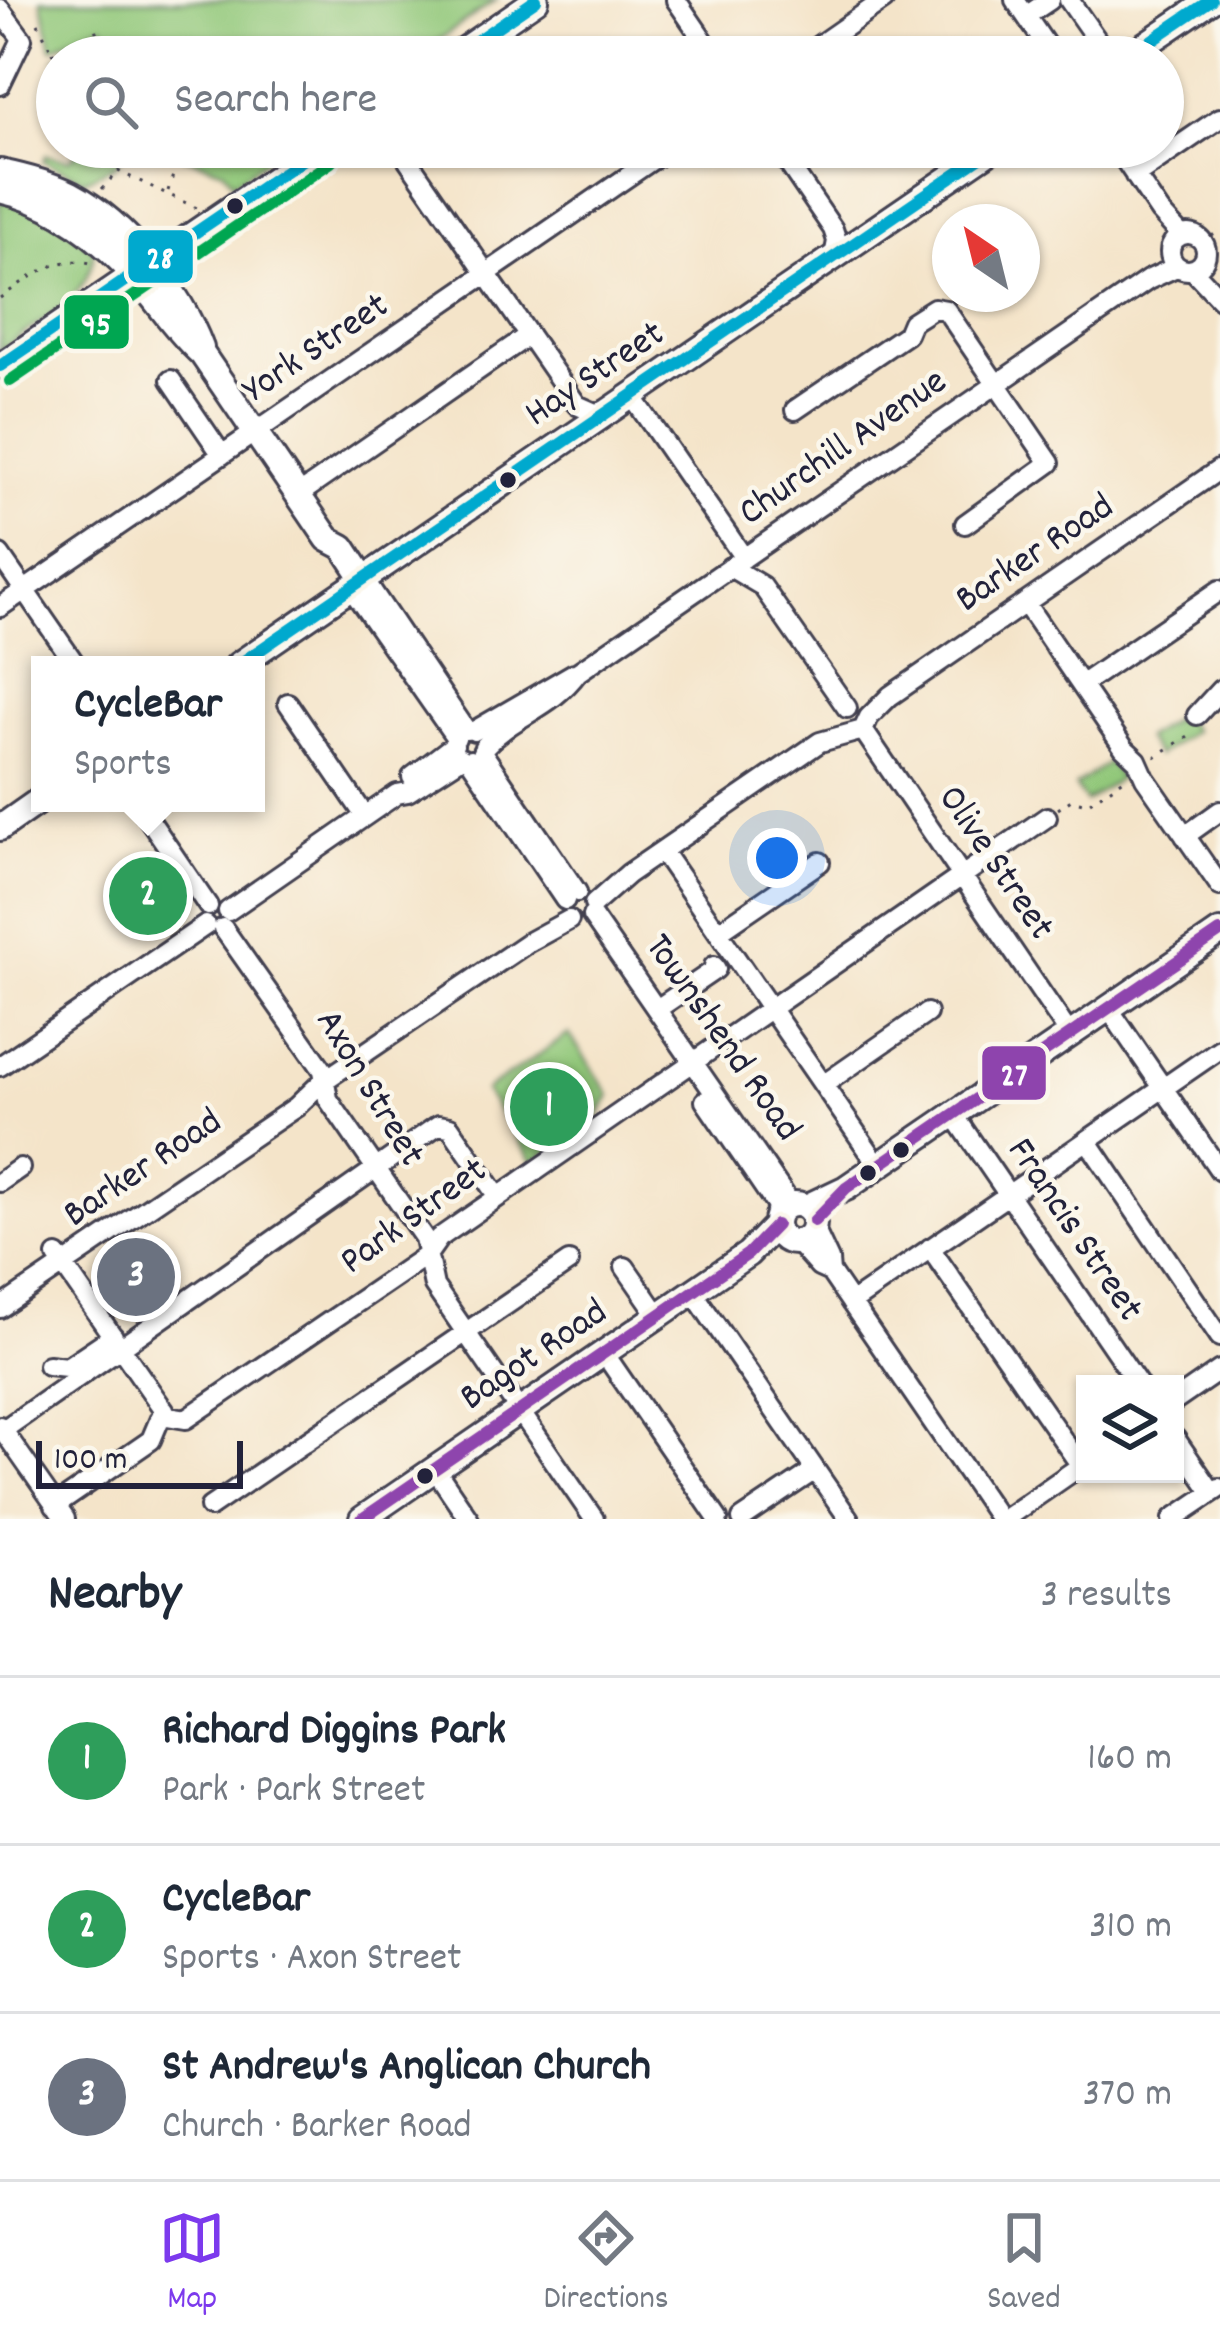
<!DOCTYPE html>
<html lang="en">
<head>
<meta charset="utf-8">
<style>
  :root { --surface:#fff; --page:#f2f2f3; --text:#1f2937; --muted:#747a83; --line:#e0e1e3; --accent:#7c3aed }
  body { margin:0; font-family:Dekko,sans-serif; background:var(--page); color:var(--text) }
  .controls { position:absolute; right:36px; bottom:36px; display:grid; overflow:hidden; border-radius:0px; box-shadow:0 3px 9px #0004 }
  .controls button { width:108px; height:108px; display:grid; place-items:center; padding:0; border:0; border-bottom:3px solid var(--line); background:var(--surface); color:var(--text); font:60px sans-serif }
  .compass { position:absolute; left:932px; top:204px; width:108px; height:108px; border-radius:50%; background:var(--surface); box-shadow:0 3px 9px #0004; rotate:325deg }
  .scale { position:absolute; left:36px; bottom:30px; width:207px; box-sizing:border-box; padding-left:12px; border:6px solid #22223b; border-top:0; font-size:33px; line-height:42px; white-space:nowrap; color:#22223b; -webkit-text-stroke:9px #fbf7ec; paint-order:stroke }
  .you { position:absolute; left:777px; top:858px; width:42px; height:42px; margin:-30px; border:9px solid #fff; border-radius:50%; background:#1a73e8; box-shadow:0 0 0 18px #1a73e833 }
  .badge { display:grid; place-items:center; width:78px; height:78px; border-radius:50%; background:var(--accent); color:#fff; font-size:39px; font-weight:700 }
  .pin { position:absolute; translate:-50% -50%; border:6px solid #fff; box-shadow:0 3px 12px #0006 }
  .popup { position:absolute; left:31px; top:656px; width:234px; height:156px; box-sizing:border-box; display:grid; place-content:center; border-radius:0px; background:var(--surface); filter:drop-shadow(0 3px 9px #0005); font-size:39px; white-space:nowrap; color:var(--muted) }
  .popup b { font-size:45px; color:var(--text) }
  .popup::after { content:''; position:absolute; left:50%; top:100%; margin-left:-24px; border:24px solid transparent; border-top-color:var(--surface) }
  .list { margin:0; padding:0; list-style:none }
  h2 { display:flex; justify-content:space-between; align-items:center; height:156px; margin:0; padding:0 48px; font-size:51px }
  h2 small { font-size:39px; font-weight:400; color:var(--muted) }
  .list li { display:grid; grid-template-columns:78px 1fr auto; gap:36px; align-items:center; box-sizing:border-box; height:168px; padding:0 48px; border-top:3px solid var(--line) }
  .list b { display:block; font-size:45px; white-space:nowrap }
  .list p { margin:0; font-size:39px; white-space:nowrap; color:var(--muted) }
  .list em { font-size:39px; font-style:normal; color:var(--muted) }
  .icon { flex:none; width:66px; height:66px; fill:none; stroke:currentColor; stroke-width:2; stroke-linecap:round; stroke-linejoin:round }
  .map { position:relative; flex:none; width:1220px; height:1519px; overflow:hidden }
  .search { position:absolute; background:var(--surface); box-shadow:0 3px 9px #0004; left:36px; right:36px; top:36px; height:132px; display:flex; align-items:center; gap:30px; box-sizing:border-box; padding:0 42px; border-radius:66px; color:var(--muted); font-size:45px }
  .sheet { height:660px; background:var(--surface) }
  nav { display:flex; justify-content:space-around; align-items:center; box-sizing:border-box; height:168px; border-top:3px solid var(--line); background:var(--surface); font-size:33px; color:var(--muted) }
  nav a { display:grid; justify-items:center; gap:6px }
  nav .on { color:var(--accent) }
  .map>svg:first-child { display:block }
  .green { fill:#92c87a; stroke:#5a755a; stroke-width:3 }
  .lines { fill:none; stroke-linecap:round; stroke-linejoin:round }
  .minor-casing { stroke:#423f50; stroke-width:24 }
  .major-casing { stroke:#423f50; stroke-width:30 }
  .path { stroke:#423f50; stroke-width:3; stroke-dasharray:3 9; stroke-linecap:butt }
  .minor { stroke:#fff; stroke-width:18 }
  .major { stroke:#fff; stroke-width:24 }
  .bus-1-casing { stroke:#fbf7ec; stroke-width:21 }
  .bus-2-casing { stroke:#fbf7ec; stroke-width:21 }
  .bus-3-casing { stroke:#fbf7ec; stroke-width:21 }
  .bus-1 { stroke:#00a9ce; stroke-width:12 }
  .bus-2 { stroke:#8e44ad; stroke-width:12 }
  .bus-3 { stroke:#00a651; stroke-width:12 }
  .bus-dot { fill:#22223b; stroke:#fbf7ec; stroke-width:4.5 }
  .labels { text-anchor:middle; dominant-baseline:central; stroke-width:9; stroke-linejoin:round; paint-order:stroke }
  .street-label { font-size:39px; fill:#22223b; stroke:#fbf7ec }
  .line-badge { stroke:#fbf7ec; stroke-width:4.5 }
  .badge-label { font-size:33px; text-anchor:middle; font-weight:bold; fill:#fff }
</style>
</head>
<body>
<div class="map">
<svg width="1220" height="1519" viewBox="0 0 1220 1519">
  <rect width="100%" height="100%" fill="#fbf7ec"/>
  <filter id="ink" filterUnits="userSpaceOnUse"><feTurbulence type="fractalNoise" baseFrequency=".00833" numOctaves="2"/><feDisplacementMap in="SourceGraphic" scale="24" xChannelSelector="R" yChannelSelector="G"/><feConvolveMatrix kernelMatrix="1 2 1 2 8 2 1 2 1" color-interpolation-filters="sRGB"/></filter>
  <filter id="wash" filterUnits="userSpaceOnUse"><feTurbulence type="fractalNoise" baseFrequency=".004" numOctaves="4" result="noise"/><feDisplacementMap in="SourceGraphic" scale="48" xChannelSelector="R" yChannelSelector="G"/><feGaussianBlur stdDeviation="2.7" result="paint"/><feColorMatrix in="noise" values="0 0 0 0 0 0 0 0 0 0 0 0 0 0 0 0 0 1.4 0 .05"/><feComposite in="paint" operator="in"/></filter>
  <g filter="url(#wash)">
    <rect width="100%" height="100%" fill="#f4e4c9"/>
    <path class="green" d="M41,0H496L414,57H57L106,29L102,25L52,48Z
      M82,147H128L117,164L85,180L43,161L46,155L69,160Z
      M185,147H284L233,183L224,170L182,156Z
      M0,198L58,219L94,251C89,304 36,320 0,351Z
      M1181,714L1193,731L1157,756L1145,738Z
      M1109,762L1120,778L1086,802L1075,786Z
      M569,1034L610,1095L597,1119L533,1162L485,1091Z"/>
  </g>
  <g filter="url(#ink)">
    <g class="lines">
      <g class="minor-casing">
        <path id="minor" d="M676,0L715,57
          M1015,0L1054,57
          M1069,0L1106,53
          M0,9L22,39L0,85
          M1026,16L1050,0
          M802,57L884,0
          M399,147L577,405L595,413L609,410
          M777,147L833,229L837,241L834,257
          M1116,147L1160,212L1181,235
          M1135,176L1220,118
          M1170 252a18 18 0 1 1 36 0a18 18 0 1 1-36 0Z
          M1193,270L1220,299
          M171,380L222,455
          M632,396L744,558
          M795,410L907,334L912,322L934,308L946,310L1050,463L965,524
          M298,495L529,335
          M0,555L76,665
          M730,567L762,586L847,708
          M364,579L466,730
          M351,588L456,738
          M1025,603L1124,748L1137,760L1145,778L1220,886
          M0,607L671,147
          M1081,685L1220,590
          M288,703L365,816
          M1197,715L1220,690
          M863,730L869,717L890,696L1220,469
          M863,730L1070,1035
          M474,731L574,673
          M484,747C515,714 551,709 578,672L1148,280L1176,267
          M482,752L577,892
          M470,760L565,900
          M412,777L454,745
          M138,803L208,906
          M1185,836L1220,811
          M662,851L879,1166
          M594,904L628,874L820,742L863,730
          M228,911L397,794L408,792L461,758
          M592,916L791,1204
          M223,928L323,1070L328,1099L424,1238L434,1286L594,1519
          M718,932L820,862
          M657,1009L716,969L714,966
          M1109,1009L1220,1171
          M0,1066L206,925
          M823,1085L927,1013
          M705,1101L780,1211
          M954,1115L1138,1384
          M1087,1140L1220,1337
          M0,1182L20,1168
          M814,1228L829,1260L830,1272
          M797,1242L819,1267L830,1272L999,1519
          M930,1248L1081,1466
          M57,1256L168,1416L186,1419L427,1255L439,1238L1047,817
          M625,1267L659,1316
          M693,1292L849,1519
          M851,1303L1220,1049
          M0,1308L296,1107L322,1082L527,943L569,920
          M604,1353L718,1519
          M48,1365L67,1367L113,1336
          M1175,1401L1220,1370
          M0,1426L65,1519
          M3,1430L438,1125L450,1127L498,1197
          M1175,1438L1212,1492
          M435,1469L469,1519
          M55,1506L151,1440L164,1409
          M210,1507L569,1262
          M742,1519L815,1470
          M1004,1519L1085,1463
          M1173,1519L1219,1488"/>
      </g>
      <g class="major-casing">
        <path id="major" d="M453,57L536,0
          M1127,57L1211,0
          M0,172C24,177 48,183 71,194C127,224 179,290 201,348
          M0,190C54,202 98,235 134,275C158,301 175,330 202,354L328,539L343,547L364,579
          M0,366L321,147
          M238,665L995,147
          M0,828L40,800
          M776 1223a19 19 0 1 1 38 0a19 19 0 1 1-38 0Z
          M806,1207L846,1188L1220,932
          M362,1519L748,1254L776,1225"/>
      </g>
      <path class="path" d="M38,23L57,62
        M52,54L104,27
        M145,147L177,159
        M102,189L118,171L197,208
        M168,191L182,147
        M1212,234L1214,237
        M0,298C26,280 57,254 90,263
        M1155,757L1193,733
        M1058,809L1071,800L1087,804L1124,779
        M104,1258L113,1271L153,1244L159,1253
        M115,1311L172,1272L166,1264"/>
      <use href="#minor" class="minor"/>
      <use href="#major" class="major"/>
      <g class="bus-1-casing">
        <path id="bus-1" d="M453,57L536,0
          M1127,57L1211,0
          M0,366L321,147
          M238,665L995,147"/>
      </g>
      <g class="bus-2-casing">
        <path id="bus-2" d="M814,1221L846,1188L1220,932
          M362,1519L748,1254L776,1225"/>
      </g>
      <g class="bus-3-casing">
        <path id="bus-3" d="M10,381L331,162"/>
      </g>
      <use href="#bus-1" class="bus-1"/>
      <use href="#bus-2" class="bus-2"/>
      <use href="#bus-3" class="bus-3"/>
    </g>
  </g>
  <g class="bus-dot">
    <circle cx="235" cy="206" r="10"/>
    <circle cx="508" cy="480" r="10"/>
    <circle cx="901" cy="1150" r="10"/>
    <circle cx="868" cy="1173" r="10"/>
    <circle cx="425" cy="1476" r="10"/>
  </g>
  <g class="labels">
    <g class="street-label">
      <text transform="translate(317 350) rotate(-34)">York Street</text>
      <text transform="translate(596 376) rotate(-34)">Hay Street</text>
      <text transform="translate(844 449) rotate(-35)">Churchill Avenue</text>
      <text transform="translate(1036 555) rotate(-34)">Barker Road</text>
      <text transform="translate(994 864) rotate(56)">Olive Street</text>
      <text transform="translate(721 1039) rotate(55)">Townshend Road</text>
      <text transform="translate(368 1089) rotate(59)">Axon Street</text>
      <text transform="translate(144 1170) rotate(-34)">Barker Road</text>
      <text transform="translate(415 1218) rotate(-36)">Park Street</text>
      <text transform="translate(1073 1231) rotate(56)">Francis Street</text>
      <text transform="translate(535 1357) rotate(-34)">Bagot Road</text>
    </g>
  </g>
  <g class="line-badge">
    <rect x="126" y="228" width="69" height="57" rx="12" fill="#00a9ce"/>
    <rect x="62" y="293" width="69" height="58" rx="12" fill="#00a651"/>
    <rect x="980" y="1044" width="68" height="58" rx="12" fill="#8e44ad"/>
  </g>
  <g class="badge-label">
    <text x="160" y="268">28</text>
    <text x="96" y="334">95</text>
    <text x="1014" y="1085">27</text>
  </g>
</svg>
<div class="controls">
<button><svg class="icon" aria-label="layers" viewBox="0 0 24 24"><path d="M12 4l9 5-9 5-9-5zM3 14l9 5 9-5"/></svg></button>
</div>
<svg class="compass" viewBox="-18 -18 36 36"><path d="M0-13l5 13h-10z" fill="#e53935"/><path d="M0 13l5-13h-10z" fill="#747a83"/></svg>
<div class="scale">100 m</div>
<div class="you"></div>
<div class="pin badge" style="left:549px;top:1107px;background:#2e9e5b">1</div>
<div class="pin badge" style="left:148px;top:896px;background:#2e9e5b">2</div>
<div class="popup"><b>CycleBar</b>Sports</div>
<div class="pin badge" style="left:136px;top:1277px;background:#6b7280">3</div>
<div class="search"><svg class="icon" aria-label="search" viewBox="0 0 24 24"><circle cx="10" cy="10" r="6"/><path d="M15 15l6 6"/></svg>Search here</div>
</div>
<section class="sheet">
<h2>Nearby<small>3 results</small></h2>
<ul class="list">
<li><span class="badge" style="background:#2e9e5b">1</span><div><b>Richard Diggins Park</b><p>Park · Park Street</p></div><em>160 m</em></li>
<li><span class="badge" style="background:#2e9e5b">2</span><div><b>CycleBar</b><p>Sports · Axon Street</p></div><em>310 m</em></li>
<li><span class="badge" style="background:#6b7280">3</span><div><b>St Andrew's Anglican Church</b><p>Church · Barker Road</p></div><em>370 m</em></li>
</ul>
</section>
<nav>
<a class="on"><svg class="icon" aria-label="map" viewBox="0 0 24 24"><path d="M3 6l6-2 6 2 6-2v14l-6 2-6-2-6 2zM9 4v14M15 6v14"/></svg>Map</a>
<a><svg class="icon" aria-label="directions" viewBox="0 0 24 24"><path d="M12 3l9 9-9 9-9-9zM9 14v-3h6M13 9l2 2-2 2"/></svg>Directions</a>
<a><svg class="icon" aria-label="saved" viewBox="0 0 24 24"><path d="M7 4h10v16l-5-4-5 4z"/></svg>Saved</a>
</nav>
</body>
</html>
